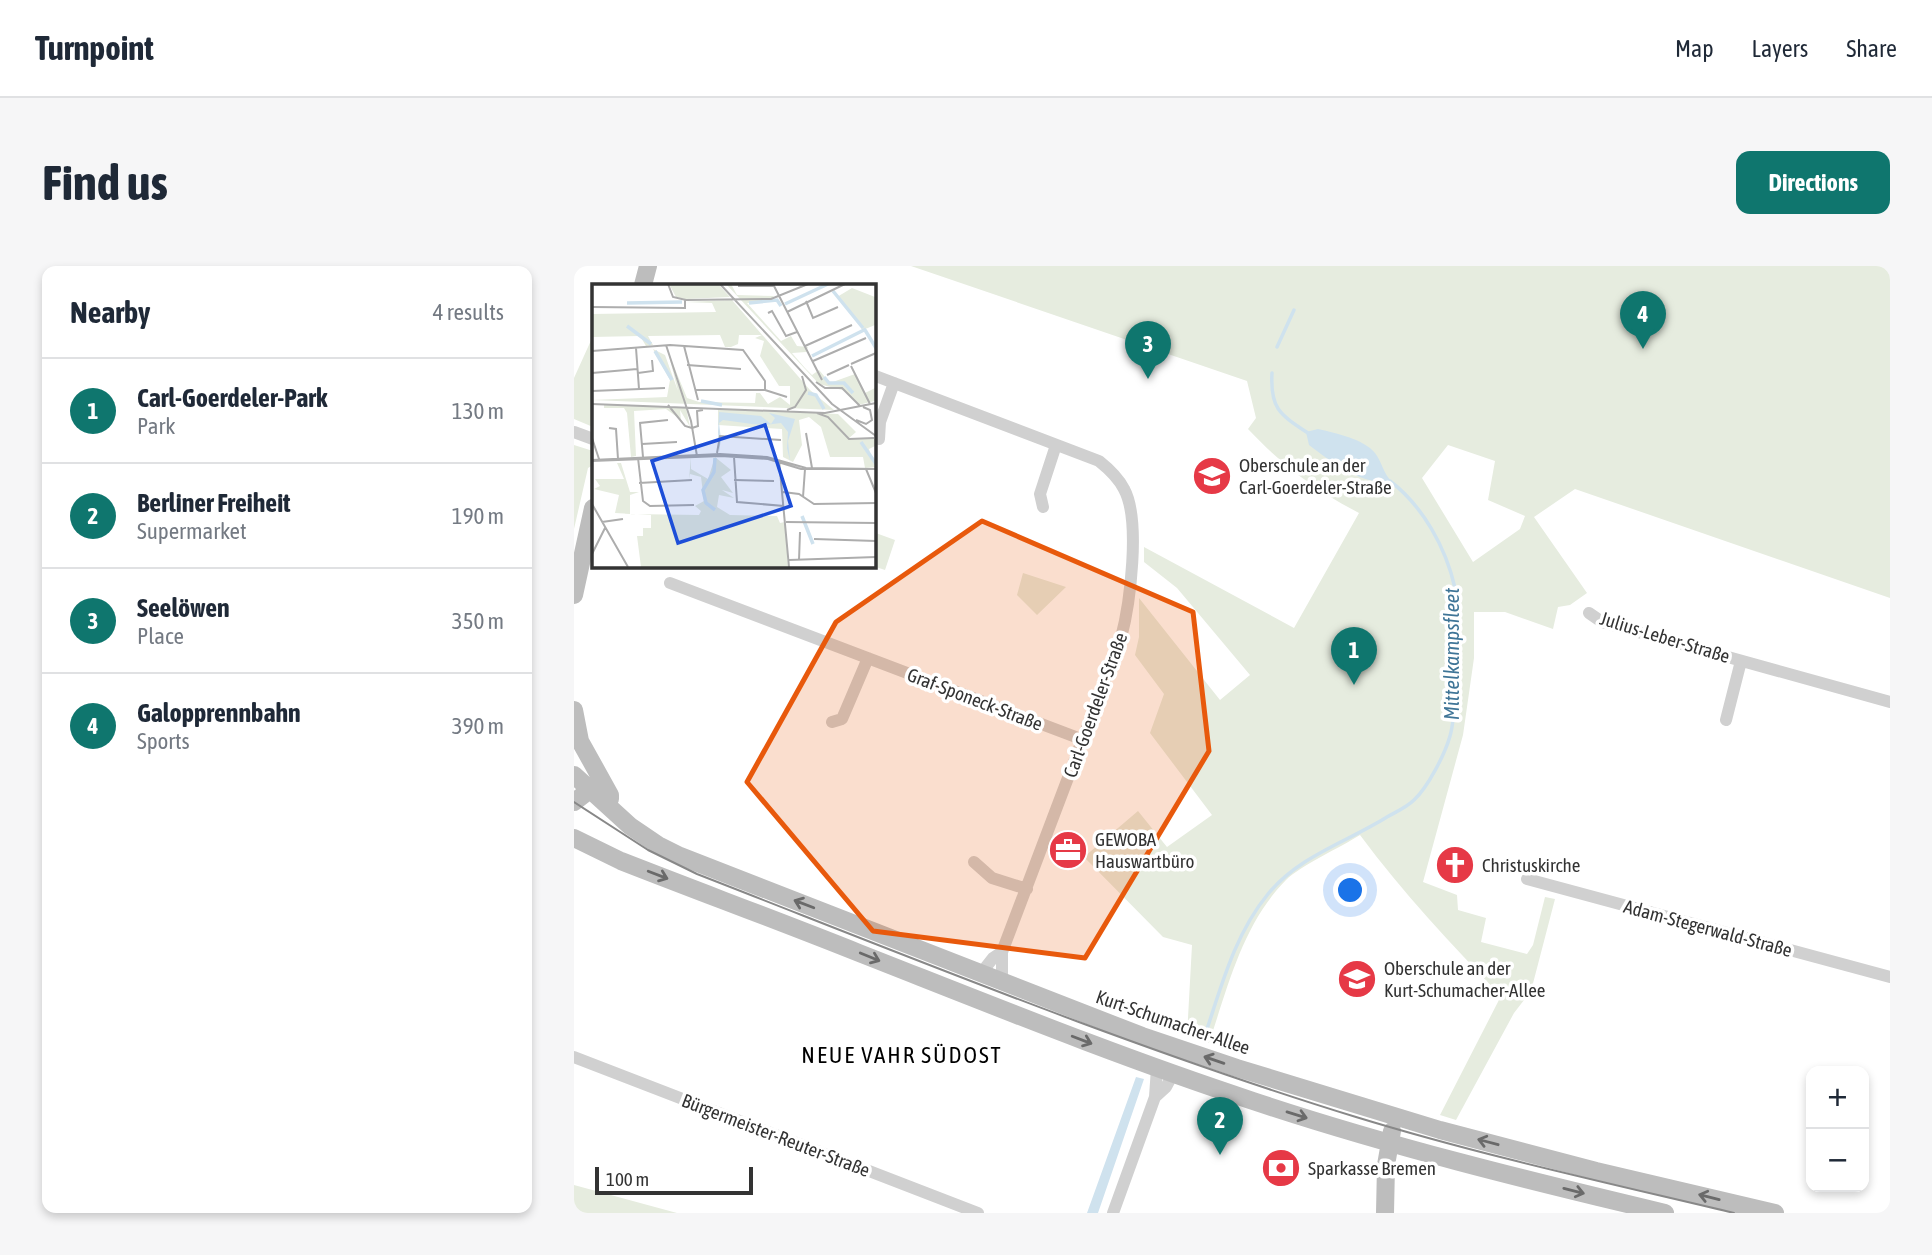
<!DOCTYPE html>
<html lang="en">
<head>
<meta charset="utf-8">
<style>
  :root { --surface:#fff; --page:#f6f6f7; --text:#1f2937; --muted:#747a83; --line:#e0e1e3; --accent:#0f766e }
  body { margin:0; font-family:"Asap Condensed",sans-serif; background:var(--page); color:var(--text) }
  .controls { position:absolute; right:21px; bottom:21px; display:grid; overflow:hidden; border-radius:14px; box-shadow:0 4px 10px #0003 }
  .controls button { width:63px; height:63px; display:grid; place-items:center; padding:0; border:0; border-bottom:2px solid var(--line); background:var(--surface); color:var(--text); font:35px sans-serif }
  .scale { position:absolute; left:21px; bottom:18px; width:158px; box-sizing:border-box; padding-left:7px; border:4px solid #333; border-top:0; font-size:19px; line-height:24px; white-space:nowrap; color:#333; -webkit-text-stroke:5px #fff; paint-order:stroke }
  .you { position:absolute; left:777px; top:625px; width:24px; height:24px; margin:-18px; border:5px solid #fff; border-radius:50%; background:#1a73e8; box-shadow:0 0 0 10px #1a73e833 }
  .badge { display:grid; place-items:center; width:46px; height:46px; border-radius:50%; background:var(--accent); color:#fff; font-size:23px; font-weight:700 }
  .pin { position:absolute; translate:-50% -58px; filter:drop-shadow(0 2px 4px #0008) }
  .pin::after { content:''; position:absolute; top:37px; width:24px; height:21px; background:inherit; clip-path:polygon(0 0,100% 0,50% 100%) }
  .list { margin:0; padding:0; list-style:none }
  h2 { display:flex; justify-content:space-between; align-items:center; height:91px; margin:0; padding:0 28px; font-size:30px }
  h2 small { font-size:23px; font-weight:400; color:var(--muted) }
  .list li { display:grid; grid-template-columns:46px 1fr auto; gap:21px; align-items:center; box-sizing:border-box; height:105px; padding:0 28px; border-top:2px solid var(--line) }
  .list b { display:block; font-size:26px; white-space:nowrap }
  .list p { margin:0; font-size:23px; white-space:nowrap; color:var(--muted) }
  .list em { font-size:23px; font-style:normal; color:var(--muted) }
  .map { position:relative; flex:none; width:1316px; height:947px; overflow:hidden; border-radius:14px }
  header { display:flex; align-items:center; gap:42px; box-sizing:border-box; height:98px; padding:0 35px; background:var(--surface); border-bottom:2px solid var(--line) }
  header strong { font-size:33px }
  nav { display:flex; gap:38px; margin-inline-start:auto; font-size:24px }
  .intro { display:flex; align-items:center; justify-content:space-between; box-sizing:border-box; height:168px; padding:0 42px }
  h1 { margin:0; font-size:49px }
  .button { padding:18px 32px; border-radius:14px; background:var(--accent); color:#fff; font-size:24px; font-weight:700 }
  main { display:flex; gap:42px; padding:0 42px }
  aside { flex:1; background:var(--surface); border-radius:14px; box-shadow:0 4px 10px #0003 }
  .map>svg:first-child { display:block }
  .green { fill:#e6ecdf; fill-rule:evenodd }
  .water { fill:#cfe2ee }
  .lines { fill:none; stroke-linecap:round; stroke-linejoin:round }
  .stream { stroke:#cfe2ee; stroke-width:3.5 }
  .street { stroke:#d0d0d0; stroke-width:12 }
  .secondary { stroke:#bdbdbd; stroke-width:18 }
  .tram { stroke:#888; stroke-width:2 }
  .oneway { stroke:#6a6a6a }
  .marked { fill:#e8590c; fill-opacity:0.2; stroke:#e8590c; stroke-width:5; stroke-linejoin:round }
  .labels { text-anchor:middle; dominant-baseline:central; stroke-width:7; stroke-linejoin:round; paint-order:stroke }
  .poi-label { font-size:19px; fill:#333; stroke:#fff; text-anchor:start }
  .street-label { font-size:19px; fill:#333; stroke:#fff }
  .water-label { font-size:21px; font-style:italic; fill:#3f7597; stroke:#fff }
  .quarter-label { font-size:23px; letter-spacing:2px; fill:#000; stroke:#fff }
  .inset-river { fill:none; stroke:#cfe2ee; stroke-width:3.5 }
  .inset-road { fill:none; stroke:#adadad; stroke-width:2 }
  .view { fill:#1d4ed8; fill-opacity:0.15; stroke:#1d4ed8; stroke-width:3.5 }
  .inset-edge { fill:none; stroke:#333; stroke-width:3.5 }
</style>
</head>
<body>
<header>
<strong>Turnpoint</strong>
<nav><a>Map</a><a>Layers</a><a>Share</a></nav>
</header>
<div class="intro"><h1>Find us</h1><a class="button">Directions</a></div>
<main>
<aside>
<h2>Nearby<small>4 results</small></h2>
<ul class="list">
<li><span class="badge">1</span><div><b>Carl-Goerdeler-Park</b><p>Park</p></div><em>130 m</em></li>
<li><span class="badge">2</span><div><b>Berliner Freiheit</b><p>Supermarket</p></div><em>190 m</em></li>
<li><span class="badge">3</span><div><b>Seelöwen</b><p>Place</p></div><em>350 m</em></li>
<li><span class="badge">4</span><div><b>Galopprennbahn</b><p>Sports</p></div><em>390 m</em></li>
</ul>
</aside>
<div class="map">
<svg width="1316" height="947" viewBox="0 0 1316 947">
  <rect width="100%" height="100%" fill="#fff"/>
  <path class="green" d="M337,0H1316V332L1001,223L960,251L1013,327L996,339L984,341L979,363L931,346H900V392L889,469L849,616L883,629L884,644L912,652L907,676L953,688L959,679L971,631L981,633L957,725L940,747L882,854L866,849L927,730C877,678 829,627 786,569C767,581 726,600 712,614C669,657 654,720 635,777L613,770L618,679L589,671L510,591L564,545L593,581L638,549L576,467L590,428L561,389L565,371V332L646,434L676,409L603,322L570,296V281L720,362L785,247C740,223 709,200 674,163L682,152L673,115ZM874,179L921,195L914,234L951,250L946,263L899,296L848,212Z
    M19,70V161L0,153V112Z
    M0,179L19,185V199L14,202L0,263Z
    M299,266L321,274L311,304L296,299H299Z
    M449,307L492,321L463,349L443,329Z
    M0,919L103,947H0Z"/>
  <path class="water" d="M744,163C761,167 790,173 801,187C808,196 809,207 818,216C789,220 757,196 735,179L732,166Z
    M562,811L570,813L524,947H513Z"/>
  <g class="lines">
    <path class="stream" d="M703,81L720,44
      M698,107C696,142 705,148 734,167
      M630,772C647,722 660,669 694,628C725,590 773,576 813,551C822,546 833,541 840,534C854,521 871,488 876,470C881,453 880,434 881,417C882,386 887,352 881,322C872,282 849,240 816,215"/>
    <path class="street" d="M299,109L525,195C535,203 544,211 550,223C567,254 556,338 547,372L428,686V714
      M0,166L19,173
      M305,173L306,156L320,117
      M469,241L466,228L482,179
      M96,317L507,473
      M1015,347L1028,356L1316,436
      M1152,454L1167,395
      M258,456L268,453L294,392
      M400,596L418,612L453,623
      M953,613L1316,711
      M408,706L419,692L428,686
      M0,791L404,947
      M581,831L592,821L599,808
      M539,947L581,831L583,802"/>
    <path class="secondary" d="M69,19L74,0
      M0,329L19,242
      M0,444L6,475L36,529V533
      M0,509L56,560L84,579L106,590L568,770L663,802L866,864L1022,905L1201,947
      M0,536L17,523
      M0,572L47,595C126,626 205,655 285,687C415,738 545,791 679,835C814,880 952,914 1091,947
      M811,947L812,899L818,865"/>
    <path class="tram" d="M0,536L74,584L123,608C341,693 558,782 782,851C906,889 1034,917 1160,947"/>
  </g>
  <defs><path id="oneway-shaft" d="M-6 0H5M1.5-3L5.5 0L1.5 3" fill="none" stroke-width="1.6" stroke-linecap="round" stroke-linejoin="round" transform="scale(1.75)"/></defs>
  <g class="oneway">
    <use href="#oneway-shaft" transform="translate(84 609) rotate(21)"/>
    <use href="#oneway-shaft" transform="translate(230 638) rotate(-159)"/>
    <use href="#oneway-shaft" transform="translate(296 691) rotate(22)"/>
    <use href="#oneway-shaft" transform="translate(508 774) rotate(21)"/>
    <use href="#oneway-shaft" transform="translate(640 794) rotate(-161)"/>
    <use href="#oneway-shaft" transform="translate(723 849) rotate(17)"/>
    <use href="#oneway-shaft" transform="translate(914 876) rotate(-165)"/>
    <use href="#oneway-shaft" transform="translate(1000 925) rotate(14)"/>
    <use href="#oneway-shaft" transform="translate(1135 931) rotate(-166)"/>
  </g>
  <path class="marked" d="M408,255L619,346L635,485L511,692L299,665L173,516L262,356Z"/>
  <defs>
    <g id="school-disc" transform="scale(2.0125)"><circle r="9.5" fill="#e63946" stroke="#fff"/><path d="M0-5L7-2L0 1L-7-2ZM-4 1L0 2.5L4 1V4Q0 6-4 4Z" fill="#fff"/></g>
    <g id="office-disc" transform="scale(2.0125)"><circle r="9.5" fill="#e63946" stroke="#fff"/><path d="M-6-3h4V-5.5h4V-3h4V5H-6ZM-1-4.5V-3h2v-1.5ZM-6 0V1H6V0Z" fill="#fff"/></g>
    <g id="church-disc" transform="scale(2.0125)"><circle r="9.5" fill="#e63946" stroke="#fff"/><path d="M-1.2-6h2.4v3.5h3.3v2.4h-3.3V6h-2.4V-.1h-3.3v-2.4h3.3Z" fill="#fff"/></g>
    <g id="bank-disc" transform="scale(2.0125)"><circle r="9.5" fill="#e63946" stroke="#fff"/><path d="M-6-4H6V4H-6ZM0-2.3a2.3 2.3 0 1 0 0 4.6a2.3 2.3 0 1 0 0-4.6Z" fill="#fff"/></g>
  </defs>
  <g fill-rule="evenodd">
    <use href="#school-disc" x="638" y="210"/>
    <use href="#office-disc" x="494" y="584"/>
    <use href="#church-disc" x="881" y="599"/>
    <use href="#school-disc" x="783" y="713"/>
    <use href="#bank-disc" x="707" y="902"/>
  </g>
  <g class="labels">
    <g class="poi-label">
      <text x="665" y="199">Oberschule an der<tspan x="665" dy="22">Carl-Goerdeler-Straße</tspan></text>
      <text x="521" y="573">GEWOBA<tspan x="521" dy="22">Hauswartbüro</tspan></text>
      <text x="908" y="599">Christuskirche</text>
      <text x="810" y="702">Oberschule an der<tspan x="810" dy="22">Kurt-Schumacher-Allee</tspan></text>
      <text x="734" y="902">Sparkasse Bremen</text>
    </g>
    <g class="street-label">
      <text transform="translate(1091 371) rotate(17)">Julius-Leber-Straße</text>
      <text transform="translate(401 433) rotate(21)">Graf-Sponeck-Straße</text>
      <text transform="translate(521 439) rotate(-70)">Carl-Goerdeler-Straße</text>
      <text transform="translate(1134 662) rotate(15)">Adam-Stegerwald-Straße</text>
      <text transform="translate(599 756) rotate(19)">Kurt-Schumacher-Allee</text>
      <text transform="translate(202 869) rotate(21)">Bürgermeister-Reuter-Straße</text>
    </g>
    <g class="water-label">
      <text transform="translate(877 388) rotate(-90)">Mittelkampsfleet</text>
    </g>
    <g class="quarter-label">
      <text x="328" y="789">NEUE VAHR SÜDOST</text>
    </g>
  </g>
  <g transform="translate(18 18)">
    <rect width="284" height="284" fill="#fff"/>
    <path d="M77,0H126L138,13L93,15L84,13ZM134,0H139L145,11L182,12L176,18L155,19L189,57L199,52L205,62L216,63L214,68L200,69L213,84L220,91L227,86L238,99L263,90L273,109L283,104V117L266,121L254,107L227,100ZM260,4L283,13V41L271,46L245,13ZM140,16L218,106L242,126L0,116L75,113L78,96L61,65L73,71L86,107L76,68L95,114L107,118L163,119L164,109H168L176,120L188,113L198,121V102H187L168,72L172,57L163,54L170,51H147L146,60L139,63H133L128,51L56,52L61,61L54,62L48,52L0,53V30L124,28L120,19L93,18ZM12,120L94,124L98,143L88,126L89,136L74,125L42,127L44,172L39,173L35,129L32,124H12ZM126,125L246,130L264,148L256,155H283V162L277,165L283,183L273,184L271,173H238L229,143L217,133L207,136L210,161L201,178L191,173L190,145L126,141ZM99,173V185L116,195L123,173L139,186L129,193L141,209L130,206L142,214L127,211L125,223L138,231L185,232L188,239L193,238L196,283H49L45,252H51V244H59V231L23,229L27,211L2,205L8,202L3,195H32L25,179H29L38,208H47L38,211V230L107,231L109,227L103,222L112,217L109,193L98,190L97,195Z" fill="#e6ecdf"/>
    <path d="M127,128L169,132L179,140L183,134L177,129L203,135L196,157L198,177L195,164L196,148L189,139L173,141L160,140L131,136L127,139L129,155L127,168L126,148Z" fill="#cfe2ee"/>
    <path class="inset-river" d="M241,7L271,44M35,19L90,18M157,19L185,16L189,22M193,20L236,0M35,42L59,60M273,46L284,64M63,67L80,96M220,72L274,45M232,93L237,99H252L261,109M216,109L224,111L232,125M109,117L130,121M269,158L284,180M123,226L114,219L111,206L122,188L123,174M210,232L221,260"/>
    <path class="inset-road" d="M76,0L81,13L94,16L179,15L216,0M128,0L240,120L284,152M181,0L230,96M146,2H182M214,17L221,34L246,23M0,23L93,24V16M195,28L253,0M176,29L180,27L194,52L205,48M74,61L99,137L105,172M92,62L106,116M213,62L260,41M44,64L47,105M0,67L78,61L151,66L173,97V106M221,77L274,54M259,80L284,69M95,81L149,85M259,82L278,120M0,89L45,85M46,89L61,87L60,76M235,91L257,81M224,98L233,104H250L268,122M103,106H173M173,106L195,113M0,107L73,104M0,120L233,129L284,119M76,121L93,142L100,144M195,126L203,123L214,106L210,92M225,129L236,133L257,155L282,154M264,136L274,140L280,136L278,126L271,123M17,144L24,145L26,175M100,144L106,142L105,127L111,126M214,149L220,184M0,154L7,175M50,160L85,158M125,169L128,152L189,156M51,173L48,139L76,136M142,173L145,218L192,222M46,174L51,217L58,222L102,221M0,176L128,170L175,173L214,184L284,185M187,176L197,283M0,177L129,172L176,175L209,185H284M274,185L284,209M142,196L182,197M47,199L100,196M191,208L207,210L222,220L284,219M211,213L213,185M0,220L36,283M10,238L31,235M194,238L284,239M222,255L284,257M0,270L13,244M197,276L284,273M207,276L208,248"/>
    <path class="view" d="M173,141L199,222L86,259L60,177Z"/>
    <rect width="284" height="284" class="inset-edge"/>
  </g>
</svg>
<div class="controls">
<button>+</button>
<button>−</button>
</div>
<div class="scale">100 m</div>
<div class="you"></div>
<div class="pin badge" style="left:780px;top:419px">1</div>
<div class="pin badge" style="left:646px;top:889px">2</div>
<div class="pin badge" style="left:574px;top:113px">3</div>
<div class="pin badge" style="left:1069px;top:83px">4</div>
</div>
</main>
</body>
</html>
